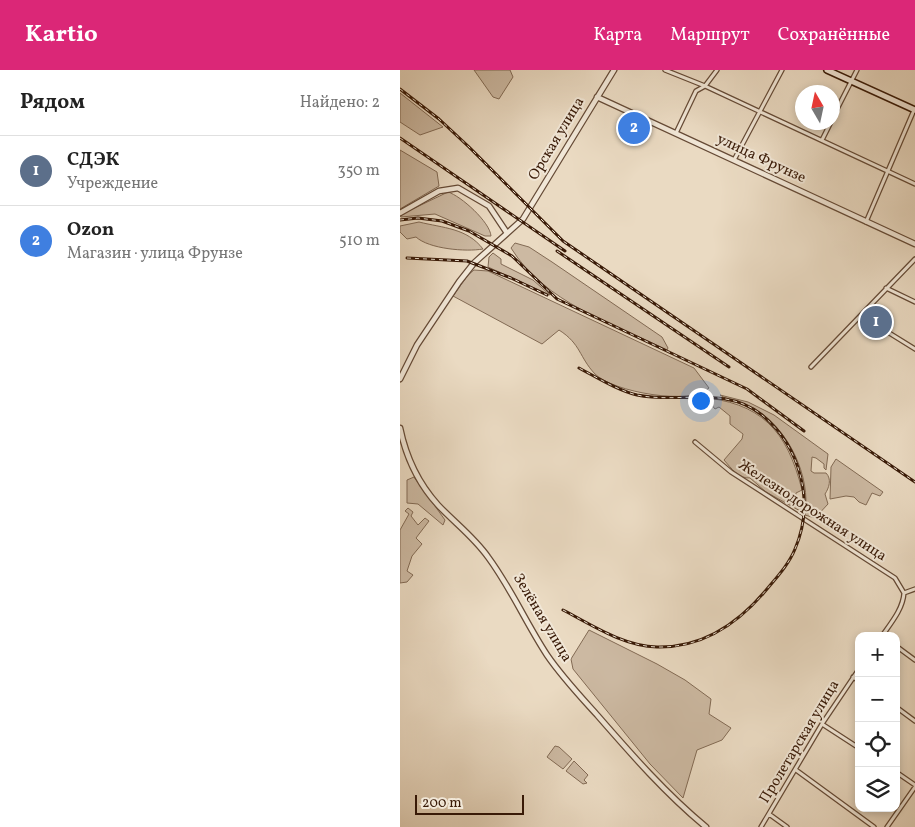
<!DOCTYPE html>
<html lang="ru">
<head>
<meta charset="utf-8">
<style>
  :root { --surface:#fff; --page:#f2f2f2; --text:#222; --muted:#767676; --line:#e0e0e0; --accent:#db2777 }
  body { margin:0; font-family:Vollkorn,serif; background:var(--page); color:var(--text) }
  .controls { position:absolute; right:15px; bottom:15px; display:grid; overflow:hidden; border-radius:10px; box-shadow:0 2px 8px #0003 }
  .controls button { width:45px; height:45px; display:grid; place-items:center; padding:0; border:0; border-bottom:1px solid var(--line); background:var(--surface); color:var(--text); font:25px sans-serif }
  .compass { position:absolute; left:395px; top:15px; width:45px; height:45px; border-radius:50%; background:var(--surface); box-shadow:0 2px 8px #0003; rotate:351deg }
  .scale { position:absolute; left:15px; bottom:12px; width:109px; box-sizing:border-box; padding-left:5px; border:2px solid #391a07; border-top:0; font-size:14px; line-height:18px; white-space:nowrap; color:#391a07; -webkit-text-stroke:4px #f1e7d7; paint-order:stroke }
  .you { position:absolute; left:300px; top:330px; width:18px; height:18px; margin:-12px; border:4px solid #fff; border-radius:50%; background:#1a73e8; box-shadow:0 0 0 8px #1a73e833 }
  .badge { display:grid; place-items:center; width:32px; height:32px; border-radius:50%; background:var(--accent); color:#fff; font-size:16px; font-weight:700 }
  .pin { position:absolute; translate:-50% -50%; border:2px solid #fff; box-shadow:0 1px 5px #0006 }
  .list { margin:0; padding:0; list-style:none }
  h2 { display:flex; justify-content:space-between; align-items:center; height:65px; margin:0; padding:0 20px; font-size:21px }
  h2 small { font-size:16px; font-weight:400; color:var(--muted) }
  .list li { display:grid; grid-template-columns:32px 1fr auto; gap:15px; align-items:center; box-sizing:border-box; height:70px; padding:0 20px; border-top:1px solid var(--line) }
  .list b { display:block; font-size:19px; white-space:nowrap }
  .list p { margin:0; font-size:16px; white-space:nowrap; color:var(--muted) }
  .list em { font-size:16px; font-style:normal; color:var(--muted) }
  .icon { flex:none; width:28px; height:28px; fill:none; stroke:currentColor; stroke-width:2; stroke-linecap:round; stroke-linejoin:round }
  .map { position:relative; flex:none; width:515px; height:757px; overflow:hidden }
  header { display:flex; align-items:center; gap:30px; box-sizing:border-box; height:70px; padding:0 25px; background:var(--accent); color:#fff }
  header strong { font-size:24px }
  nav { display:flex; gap:28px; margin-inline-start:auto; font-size:18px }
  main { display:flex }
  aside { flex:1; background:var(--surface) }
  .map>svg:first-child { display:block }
  .green { fill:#ccb9a2; stroke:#826a54 }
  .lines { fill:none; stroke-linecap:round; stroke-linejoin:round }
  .minor-casing { stroke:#654a36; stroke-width:5.5 }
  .tertiary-casing { stroke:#654a36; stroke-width:7 }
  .secondary-casing { stroke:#391a07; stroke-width:8 }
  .minor { stroke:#f1e7d7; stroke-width:3 }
  .tertiary { stroke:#f1e7d7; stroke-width:4.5 }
  .secondary { stroke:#f1e7d7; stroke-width:5 }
  .rail-casing { stroke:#391a07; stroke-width:3 }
  .rail { stroke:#f1e7d7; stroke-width:1; stroke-dasharray:4; stroke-linecap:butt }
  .labels { text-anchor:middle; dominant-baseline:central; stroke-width:4; stroke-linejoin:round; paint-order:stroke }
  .street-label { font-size:15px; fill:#391a07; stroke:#f1e7d7 }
</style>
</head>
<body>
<header>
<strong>Kartio</strong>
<nav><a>Карта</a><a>Маршрут</a><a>Сохранённые</a></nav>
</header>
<main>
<aside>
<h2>Рядом<small>Найдено: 2</small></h2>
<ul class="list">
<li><span class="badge" style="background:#5c6f8a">1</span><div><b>СДЭК</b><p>Учреждение</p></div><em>350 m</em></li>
<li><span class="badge" style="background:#3f7fe0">2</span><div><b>Ozon</b><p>Магазин · улица Фрунзе</p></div><em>510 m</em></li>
</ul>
</aside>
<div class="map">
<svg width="515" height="757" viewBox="0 0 515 757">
  <rect width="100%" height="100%" fill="#eadac2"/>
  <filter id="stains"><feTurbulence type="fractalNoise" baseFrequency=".004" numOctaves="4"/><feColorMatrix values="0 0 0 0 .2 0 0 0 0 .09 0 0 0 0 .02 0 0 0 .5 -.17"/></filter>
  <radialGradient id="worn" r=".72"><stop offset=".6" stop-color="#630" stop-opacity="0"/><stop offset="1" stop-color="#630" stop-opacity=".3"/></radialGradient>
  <path class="green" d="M74,0H110L113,7L99,29L93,27Z
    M0,23L43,57L20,65L0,52Z
    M0,80L37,102L39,116L0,139Z
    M48,122C61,126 90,152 91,166H85L35,144L1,147L0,145Z
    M19,152C43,158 67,158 83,179C66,182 29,179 16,167L7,169L0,162V156Z
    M115,173L129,177L152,192L262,267L268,278L267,280C212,253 145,233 111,178Z
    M93,183L101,189V194L133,210L150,225L88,197L89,187Z
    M74,200L88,201L294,298L309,318C291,336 213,322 195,304C179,287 181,274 159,260L142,274L53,226L68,205Z
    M320,325L348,332L374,345L428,384L426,400L424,398V394L416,388L412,387L411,401L414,403H426C432,409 429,418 425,424L428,434L415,448L405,445C411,406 389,360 355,339C344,333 329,331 320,325Z
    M298,327C361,332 387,360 402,420L396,423L395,430L403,436L402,442L366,422L350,408C339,409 331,398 324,390L342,369L343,364L330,354V346L319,337L315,339L310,333Z
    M436,389L483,422L480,426L472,423L466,435L459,432L454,427L446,426L430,429L431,397Z
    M14,407L45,450L43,455L18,434L7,433V410Z
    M8,438L13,442L11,446L18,455L25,448L29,451L16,468L22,474L12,486L7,501L13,505L7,512L0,513V460L9,444L5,441Z
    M189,560L257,594L285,610L311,629L309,644L331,658L322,670L297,680L283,728L250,694L173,599L171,589Z
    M155,676L159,677L172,689L163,699L147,687Z
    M174,691L188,705L184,710L187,713L183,714L166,701Z"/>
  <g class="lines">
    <g class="minor-casing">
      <path id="minor" d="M265,0L305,16L515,114
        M432,49L457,0
        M276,63L296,21L305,16L317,0
        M422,70L431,52
        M334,90L382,0
        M466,152L514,40
        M486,218L515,232
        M486,261L515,279
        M411,297L515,189
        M295,372L331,402L495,508L504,523
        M504,523L515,519
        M482,566C491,553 503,539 504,523
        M496,576L515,590
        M453,607L459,611
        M496,637L515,651
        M422,654L459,678
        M396,700L474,757
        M496,702L515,715
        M369,744L387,757
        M361,757L422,654L459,599
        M487,757L515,717"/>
    </g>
    <g class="tertiary-casing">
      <path id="tertiary" d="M197,27L515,174
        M0,143L39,121L58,118L89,136L107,163
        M0,309L17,275L59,212L74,193L123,149L214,0
        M0,358C6,387 18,413 38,435C55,453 74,467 88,487C111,518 126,553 147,585C162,607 180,626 198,646C232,685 266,724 306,757"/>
    </g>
    <g class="secondary-casing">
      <path id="secondary" d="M427,0L515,40"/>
    </g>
    <use href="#minor" class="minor"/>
    <use href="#tertiary" class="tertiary"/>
    <use href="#secondary" class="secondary"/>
    <g class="rail-casing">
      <path id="rail" d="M0,19L39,49L69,77L163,171L515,412
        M0,68L165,181
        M0,150L18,148L42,151L69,161L112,186L157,229L347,319L404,361
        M157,181L329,297
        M7,188L67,191L111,208L147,225
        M163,540C192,555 223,576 257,577C303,578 339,553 367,519C377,507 389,494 395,479C415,433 401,377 362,345C324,315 280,334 237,325C217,320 198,308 179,298"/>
    </g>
    <use href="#rail" class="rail"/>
  </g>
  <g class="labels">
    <g class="street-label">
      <text transform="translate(157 69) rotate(-59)">Орская улица</text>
      <text transform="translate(361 89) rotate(25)">улица Фрунзе</text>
      <text transform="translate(412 441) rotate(33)">Железнодорожная улица</text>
      <text transform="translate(142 548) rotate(59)">Зелёная улица</text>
      <text transform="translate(400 672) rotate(-59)">Пролетарская улица</text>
    </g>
  </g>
  <rect width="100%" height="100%" filter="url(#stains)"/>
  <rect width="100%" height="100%" fill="url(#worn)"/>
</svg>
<div class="controls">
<button>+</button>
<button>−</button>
<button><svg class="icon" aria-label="locate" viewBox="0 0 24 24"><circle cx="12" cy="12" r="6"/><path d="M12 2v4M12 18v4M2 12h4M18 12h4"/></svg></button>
<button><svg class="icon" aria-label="layers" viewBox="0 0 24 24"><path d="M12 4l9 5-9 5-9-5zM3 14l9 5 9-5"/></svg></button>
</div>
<svg class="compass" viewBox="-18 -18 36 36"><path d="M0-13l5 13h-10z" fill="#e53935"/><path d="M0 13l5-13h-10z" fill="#767676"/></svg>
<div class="scale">200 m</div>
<div class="you"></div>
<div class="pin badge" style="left:476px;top:252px;background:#5c6f8a">1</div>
<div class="pin badge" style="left:234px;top:58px;background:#3f7fe0">2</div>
</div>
</main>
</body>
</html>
